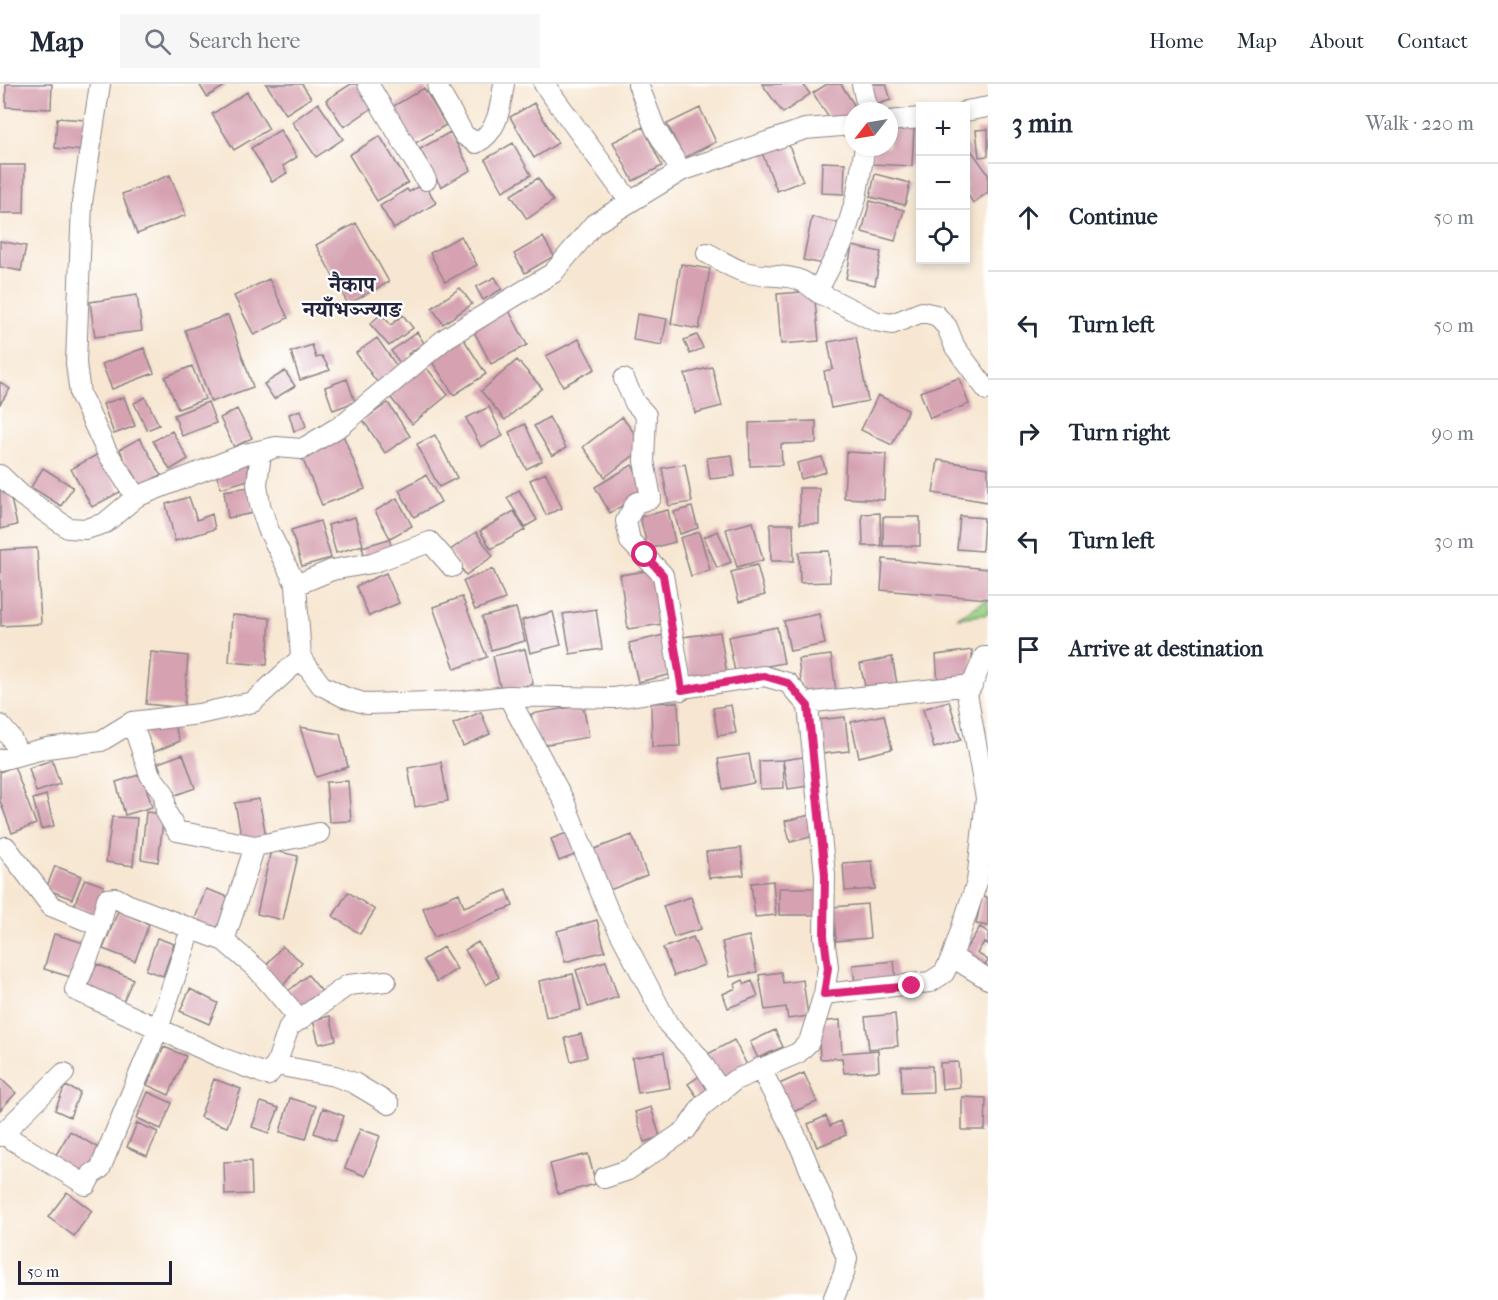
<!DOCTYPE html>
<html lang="en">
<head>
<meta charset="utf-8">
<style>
  :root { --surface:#fff; --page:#f6f6f7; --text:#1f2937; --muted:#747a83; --line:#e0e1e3 }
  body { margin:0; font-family:"IM FELL French Canon","Noto Serif Devanagari",serif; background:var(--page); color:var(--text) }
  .controls { position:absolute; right:18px; top:18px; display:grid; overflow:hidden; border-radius:0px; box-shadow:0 3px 9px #0003 }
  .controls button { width:54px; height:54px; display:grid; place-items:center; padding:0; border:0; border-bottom:2px solid var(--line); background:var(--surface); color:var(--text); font:30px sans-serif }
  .compass { position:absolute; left:844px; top:18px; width:54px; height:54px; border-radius:50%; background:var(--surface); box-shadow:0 3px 9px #0003; rotate:239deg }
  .scale { position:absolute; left:18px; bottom:15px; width:154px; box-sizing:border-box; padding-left:6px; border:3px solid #22223b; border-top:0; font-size:16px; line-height:21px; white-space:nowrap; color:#22223b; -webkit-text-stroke:4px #fff; paint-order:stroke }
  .stop { position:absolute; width:18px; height:18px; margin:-14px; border:4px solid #db2777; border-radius:50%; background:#fff }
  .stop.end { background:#db2777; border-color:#fff; box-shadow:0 2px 6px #0008 }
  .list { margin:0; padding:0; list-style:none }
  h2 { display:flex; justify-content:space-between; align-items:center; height:78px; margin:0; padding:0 24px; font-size:26px }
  h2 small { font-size:20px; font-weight:400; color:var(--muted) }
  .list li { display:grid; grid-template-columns:39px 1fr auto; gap:18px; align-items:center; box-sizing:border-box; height:108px; padding:0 24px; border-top:2px solid var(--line) }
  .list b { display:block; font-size:22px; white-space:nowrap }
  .list em { font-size:20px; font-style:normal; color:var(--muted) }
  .icon { flex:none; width:33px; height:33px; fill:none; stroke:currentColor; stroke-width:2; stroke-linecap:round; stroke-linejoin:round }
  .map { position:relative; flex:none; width:988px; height:1216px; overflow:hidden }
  header { display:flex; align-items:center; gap:36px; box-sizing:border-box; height:84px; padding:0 30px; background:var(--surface); border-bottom:2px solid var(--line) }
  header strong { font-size:28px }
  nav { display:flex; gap:33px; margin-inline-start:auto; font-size:21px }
  .search { width:420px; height:54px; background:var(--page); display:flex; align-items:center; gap:15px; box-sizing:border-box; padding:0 21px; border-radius:0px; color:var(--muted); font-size:22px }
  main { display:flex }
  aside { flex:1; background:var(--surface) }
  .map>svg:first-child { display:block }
  .green { fill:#9ad487; stroke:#5e7b61; stroke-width:1.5 }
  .building { fill:#d6a1b1 }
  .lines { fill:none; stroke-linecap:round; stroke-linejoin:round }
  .street-casing { stroke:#8c8486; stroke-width:22 }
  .street { stroke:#fff; stroke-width:20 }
  .route { stroke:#db2777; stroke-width:8 }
  .labels { text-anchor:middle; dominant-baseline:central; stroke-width:4.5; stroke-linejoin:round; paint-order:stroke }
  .district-label { font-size:22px; font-weight:bold; fill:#22223b; stroke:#fff }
</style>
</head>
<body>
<header>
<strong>Map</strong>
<div class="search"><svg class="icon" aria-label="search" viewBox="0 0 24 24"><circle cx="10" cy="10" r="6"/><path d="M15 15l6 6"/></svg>Search here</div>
<nav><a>Home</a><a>Map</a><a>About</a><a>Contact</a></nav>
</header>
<main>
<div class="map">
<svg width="988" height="1216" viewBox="0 0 988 1216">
  <rect width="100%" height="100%" fill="#fff"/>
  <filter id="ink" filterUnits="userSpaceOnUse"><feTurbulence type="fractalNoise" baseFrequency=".0167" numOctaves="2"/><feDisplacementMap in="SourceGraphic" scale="12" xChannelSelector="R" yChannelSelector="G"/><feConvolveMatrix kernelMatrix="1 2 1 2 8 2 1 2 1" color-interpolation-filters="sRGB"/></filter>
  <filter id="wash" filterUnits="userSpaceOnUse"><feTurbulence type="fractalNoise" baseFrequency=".008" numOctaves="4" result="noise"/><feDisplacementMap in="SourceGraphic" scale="24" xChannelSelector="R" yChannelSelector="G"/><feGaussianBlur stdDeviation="1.35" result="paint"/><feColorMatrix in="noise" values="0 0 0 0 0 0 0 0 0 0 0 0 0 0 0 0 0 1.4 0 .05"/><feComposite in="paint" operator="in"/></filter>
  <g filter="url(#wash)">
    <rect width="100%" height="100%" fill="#f7e7d2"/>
    <path class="green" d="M988,515V530L957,534Z"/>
    <g id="blocks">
      <path class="building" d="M6,0H52L51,25L6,23Z
        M199,0H228L207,13Z
        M266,0H302L311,14L286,30Z
        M351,0H360L375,22L344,43L326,16Z
        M762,0H803L810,10L783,29Z
        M827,0H841L858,27H853L834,42L813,9Z
        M868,0H886L891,16L874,21Z
        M424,4L446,41L414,60L392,23Z
        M247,8L269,45L234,66L212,30Z
        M318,19L343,55L316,73L292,38Z
        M534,19L558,59L534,74L510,33Z
        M700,24L716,58L684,74L667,40Z
        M57,34L86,36L83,67L55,64Z
        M643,43L662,82L633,97L613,58Z
        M889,44L914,45L912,82L872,80L873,63H889Z
        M988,45V72L979,73L976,46Z
        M280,46L297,73L283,82L287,89L272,98L251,64Z
        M450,48L471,86L441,103L420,65Z
        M380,52L408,99L377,117L349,71Z
        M787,56L803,97L777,107L761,66Z
        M513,59L531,91L503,107L485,75Z
        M966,59L988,90V108L973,119L966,108Z
        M822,78L845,79L844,110L821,109Z
        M0,81H25L24,129H0Z
        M875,90L910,99L905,121L870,113Z
        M170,91L186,131L137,150L122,110Z
        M538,94L553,117L527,135L511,111Z
        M424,99L436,119L394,145L380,122L407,105L409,108Z
        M870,117L904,126L895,157L862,148Z
        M812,133L838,139L829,181L803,176Z
        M356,139L389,198L348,220L316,161Z
        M461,152L477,181L445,198L430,169Z
        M543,153L554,172L525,189L514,170Z
        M0,157L26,162L21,187L0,183Z
        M852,162L881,168L875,201L846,195Z
        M681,180L710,185L699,245L671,240Z
        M495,193L502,205L483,216L476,203Z
        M269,195L288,234L254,251L234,212Z
        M460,204L472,220L443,240L432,224Z
        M814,207L819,257L781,260L777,210Z
        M137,211L142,247L95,253L90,218Z
        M507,223L527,261L491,280L471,242Z
        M381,230L391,241L403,231L413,244L389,262L370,240Z
        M637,230L667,235L662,261L633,256Z
        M228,231L253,303L211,318L185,246Z
        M417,248L424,259L408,270L412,277L403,283L391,267Z
        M697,251L703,264L690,270L684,256Z
        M856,253L868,317L831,324L824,287L833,285L828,258Z
        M377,254L400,287L379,301L356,269Z
        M463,254L486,290L454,311L430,275Z
        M579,255L595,285L563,302L546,272Z
        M312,261L316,274L322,272L330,286L300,296L291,268Z
        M144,264L154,289L112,305L102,280Z
        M517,276L542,304L505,336L481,307Z
        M422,278L448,311L412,340L386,308Z
        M192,282L205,315L178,325L165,293Z
        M712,283L722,322L695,329L685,290Z
        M285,287L295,302L274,315L264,300Z
        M959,294L969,320L930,334L920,308Z
        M347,295L355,318L333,326L325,303Z
        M0,298L10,305L0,320Z
        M878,311L908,326L892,361L861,346Z
        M124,313L135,342L114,350L103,320Z
        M145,313L159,341L147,346L134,319Z
        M208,318L216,339L182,352L174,331Z
        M388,319L410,352L385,369L363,336Z
        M489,323L503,352L481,363L466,334Z
        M237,325L252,354L234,363L220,334Z
        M301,326L306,343L294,347L289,330Z
        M549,333L566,364L552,372L534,342Z
        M622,333L645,363L605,393L583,363Z
        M816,337V359L781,360L782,381L750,382L749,339Z
        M525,340L542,377L526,385L509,348Z
        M172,347L188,375L170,386L153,357Z
        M343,351L365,405L322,421L300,369Z
        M435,351L457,394L439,403L417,360Z
        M140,354L161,391L141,402L131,385L128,387L120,365Z
        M846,368L886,370L884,416L844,414Z
        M100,369L120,408L92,423L71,385Z
        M248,371V396L221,404L213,382Z
        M732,371L735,392L710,395L707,374Z
        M822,373L826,388L801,395L797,379Z
        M938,376L988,384V418L933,409Z
        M685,380L692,418L669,422L662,384Z
        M632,381L647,407L610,429L595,403Z
        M43,384L73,403L61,422L31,403Z
        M546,389L562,424L546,431L530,396Z
        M426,391L441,418L414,433L399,406Z
        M8,402L17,441L0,445V404Z
        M250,403L254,429L228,434L224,407Z
        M799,404H819V440H800Z
        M519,406L537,436L525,443L507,414Z
        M189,413L197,436L212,430L215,445L175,457L166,420Z
        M397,414L412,442L390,454L375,427Z
        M692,423L698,444L680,450L674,428Z
        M668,426L675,458L648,465L640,433Z
        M514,427L525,446L491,465L480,447Z
        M880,429L881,462H863L862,430Z
        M960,432L984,434L982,467L957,465Z
        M355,433L363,461L336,469L328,441Z
        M883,433H920V462H883Z
        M320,437L331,474L302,482L291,446Z
        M753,438L763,476L737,483L726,445Z
        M770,440H793L794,477H771Z
        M718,447L731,478L717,484L704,453Z
        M476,448L493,472L466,491L449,467Z
        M699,448L710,486L691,492L680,454Z
        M389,455L394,470L366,477L362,463Z
        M37,464L41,540L1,542L0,466Z
        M829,467L830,498L800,499L799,468Z
        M883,475L988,485V515L881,506Z
        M757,481L765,511L739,518L731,488Z
        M493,485L505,515L475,526L463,497Z
        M653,486L662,540L628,545L620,491Z
        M386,489L399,519L369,532L356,502Z
        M462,513L487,573L455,585L433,523Z
        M516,524L525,557L491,566L482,533Z
        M596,525L602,565L570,570L563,530Z
        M553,528L561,561L530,569L522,536Z
        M819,530L825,560L790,567L784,537Z
        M232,531L270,534L267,581L229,578Z
        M777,543L784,579L735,588L728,553Z
        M720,548L727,590L690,596L683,553Z
        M664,551L673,590L638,598L629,559Z
        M525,565L533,600L501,607L493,572Z
        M972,566V594L938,600L936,571Z
        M151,568L188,572L184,624L146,620Z
        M831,571L836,607L803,611L798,575Z
        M892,573L898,605L867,611L860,580Z
        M949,617L961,656L934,664L923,625Z
        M678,618L680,662L652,663L651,619Z
        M583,621L589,653L537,662L531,630Z
        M731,621L736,649L718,652L713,624Z
        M481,628L490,650L463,662L453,640Z
        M884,631L892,665L859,673L851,638Z
        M845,633L849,667L820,670L817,636Z
        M171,634L180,657L154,668L144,644Z
        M300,643L340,650L348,683L316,693Z
        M183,670L195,704L170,713L158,679Z
        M749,670L754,699L723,705L718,675Z
        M803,673L808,702L788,705L783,676Z
        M52,676L60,700L36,708L29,684Z
        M783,676L784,704L760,705L759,677Z
        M441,678L448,717L415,723L408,684Z
        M14,682L36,740L12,749L0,717V688Z
        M142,690L152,723L125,731L116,698Z
        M348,697L351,737L329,738L326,698Z
        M46,711L54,742L41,745L33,715Z
        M259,715L266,752L242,756L235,719Z
        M146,728L164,730L158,778L141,775Z
        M810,731L815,752L790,758L785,737Z
        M112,733L137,734L133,782L106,778Z
        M572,747L580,769L559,777L551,755Z
        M632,751L647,791L605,808L589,767Z
        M741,764L744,791L709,794L706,768Z
        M271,766L298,772L283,836L257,830Z
        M872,777L875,805L845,807L843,779Z
        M55,782L81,792L72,815L46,805Z
        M85,795L104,802L93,829L74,821Z
        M773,797L776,831L755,833L751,799Z
        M779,804H820V831H779Z
        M206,805L234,815L221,851L193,840Z
        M507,806L513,822L434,853L423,824L459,809L464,823Z
        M348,808L375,826L360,850L333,832Z
        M691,813L701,845L674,853L663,822Z
        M982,813L988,814V842L976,840Z
        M867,820L870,854L836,857L833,823Z
        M118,827L149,840L135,877L103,865Z
        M597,836L605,867L565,878L557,847Z
        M980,843L988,848V861L984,858L977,869L988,876L983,887L961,872Z
        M54,850L84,859L74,894L44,885Z
        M749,852L757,888L730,893L722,858Z
        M693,853L704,881L674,892L663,864Z
        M157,854L174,860L163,892L146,886Z
        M478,858L499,893L486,901L465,866Z
        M282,862L302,878L283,902L263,885Z
        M443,863L457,885L437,898L423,876Z
        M606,877L618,913L588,923L576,886Z
        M894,877L896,897L855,901L853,881Z
        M97,880L133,895L122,920L86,905Z
        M781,888L783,899L803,896L808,932L788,935L786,923L765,926L759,891Z
        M573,890L581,926L546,933L539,897Z
        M308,891L324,910L303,928L287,908Z
        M743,896L745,900L752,897L758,912L728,924L723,910L736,904L735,900Z
        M190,905L218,919L209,940L180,927Z
        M895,930L898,962L869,965L865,933Z
        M330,932L336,956L319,960L313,936Z
        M840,936L842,969L878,966L879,987L844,989L842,974L820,975L818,938Z
        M775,946L783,963L758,974L750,958Z
        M581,950L587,973L571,977L565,954Z
        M734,956L748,983L721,998L706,971Z
        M164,963L186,972L169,1011L147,1001Z
        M664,968L670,1004L638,1009L632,974Z
        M958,978L960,1003L942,1005L940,979Z
        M901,982H932L933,1008L902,1009Z
        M704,989L716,1007L700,1017L688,1000Z
        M804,989L817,1018L790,1029L777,1001Z
        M0,994L16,1009L0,1026Z
        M214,995L241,1005L227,1043L200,1033Z
        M65,1002L80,1008L70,1033L55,1026Z
        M148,1008L172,1019L161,1045L137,1034Z
        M962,1013L986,1014L985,1046H962Z
        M290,1014L316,1022L306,1055L280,1048Z
        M261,1018L279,1024L269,1049L252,1043Z
        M651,1023L660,1053L644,1058L635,1028Z
        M323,1024L344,1032L335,1057L314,1049Z
        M826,1032L830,1042L840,1037L846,1051L817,1063L808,1040Z
        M137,1039L158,1048L147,1072L127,1063Z
        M360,1045L380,1052L365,1092L345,1084Z
        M70,1047L100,1065L83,1093L53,1076Z
        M588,1070L596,1100L558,1110L550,1080Z
        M251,1077L252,1110L225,1111L224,1078Z
        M67,1108L92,1127L74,1152L48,1133Z"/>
    </g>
  </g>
  <g filter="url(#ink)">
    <use href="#blocks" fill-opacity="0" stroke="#8c8486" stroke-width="1.5"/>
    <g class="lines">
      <g class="street-casing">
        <path id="street" d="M100,0L82,119L76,279L80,310L107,368L136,413
          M368,0L426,96
          M544,0L630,118
          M638,0L655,44L681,87
          M862,0L868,27
          M438,5L464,51L476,59C499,48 500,22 504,0
          M966,27L988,23
          M889,37L920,34
          M865,63L856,114L843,158L817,208L875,237L892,240L922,228L936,231L947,243L955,263L987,306
          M707,169C719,175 732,185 745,188C774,196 794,185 817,208
          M624,295L635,319L646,331L644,377L651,414L636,419L626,437L630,457L663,491L682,606
          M273,364L261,369L257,400L260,421L268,445L296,501L301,574
          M0,391L21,411L68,444L86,445L105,439L136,413L245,370L276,363L302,365L342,341L446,254L553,189L594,140L681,87L805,45L853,41
          M296,501L332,486L372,479L430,458L452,483
          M972,601L984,573H988
          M508,612L564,717L607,824L668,940L697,971L721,1008
          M808,622L825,791L824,852L828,883L824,910
          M132,638L150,691L164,709L166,728L177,747L255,762L319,749
          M0,641L11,654L19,671
          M0,676L47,664L101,657L132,638L199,630L253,618L301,574L321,601L344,613L367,620L464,617L508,612L614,614L764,592L788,599L808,622L814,618L972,601L967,610L986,714L977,798L952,873L988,895
          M6,763L51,822L100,842
          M224,857L255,762
          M300,936L258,886L224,857L127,820L116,814L107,815L100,842L75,906L222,974L268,991L276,981L289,943L348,901L386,897
          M276,981L335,992L354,999L389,1020
          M760,984L795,1050L847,1174L844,1189L833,1216
          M3,1050L86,1101L92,1090L100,1085L158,945L191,845
          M0,1052L64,989
          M604,1094L628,1086L686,1046L703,1021L735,996L798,969L809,958L824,910L930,898L944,889L952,873"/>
      </g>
      <use href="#street" class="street"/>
    </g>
  </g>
  <g class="lines" filter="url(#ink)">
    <path class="route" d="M645,471L663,491L682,606L764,592L788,599L808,622L825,791L824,852L828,884L824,910L912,902"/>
  </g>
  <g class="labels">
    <g class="district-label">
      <text x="352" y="201">नैकाप<tspan x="352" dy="25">नयाँभञ्ज्याङ</tspan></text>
    </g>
  </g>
</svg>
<div class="controls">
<button>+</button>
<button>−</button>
<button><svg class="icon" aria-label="locate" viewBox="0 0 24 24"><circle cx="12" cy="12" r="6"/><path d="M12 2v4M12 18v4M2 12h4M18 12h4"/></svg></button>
</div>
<svg class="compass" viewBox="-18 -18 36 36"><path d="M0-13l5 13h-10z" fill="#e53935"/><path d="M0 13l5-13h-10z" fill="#747a83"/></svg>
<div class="scale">50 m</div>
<div class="stop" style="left:645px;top:471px"></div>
<div class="stop end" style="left:912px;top:902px"></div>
</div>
<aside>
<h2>3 min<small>Walk · 220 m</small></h2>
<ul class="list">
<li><svg class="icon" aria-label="ahead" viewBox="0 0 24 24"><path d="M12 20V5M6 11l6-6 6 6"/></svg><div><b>Continue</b></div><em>50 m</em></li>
<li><svg class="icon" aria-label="left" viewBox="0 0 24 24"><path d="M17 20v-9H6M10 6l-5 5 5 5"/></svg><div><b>Turn left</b></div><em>50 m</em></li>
<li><svg class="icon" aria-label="right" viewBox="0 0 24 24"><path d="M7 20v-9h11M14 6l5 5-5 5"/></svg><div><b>Turn right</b></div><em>90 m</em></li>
<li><svg class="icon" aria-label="left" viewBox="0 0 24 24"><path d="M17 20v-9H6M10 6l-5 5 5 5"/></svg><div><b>Turn left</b></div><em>30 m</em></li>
<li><svg class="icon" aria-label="arrive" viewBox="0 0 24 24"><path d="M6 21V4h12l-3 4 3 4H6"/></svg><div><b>Arrive at destination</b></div></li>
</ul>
</aside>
</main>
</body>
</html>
